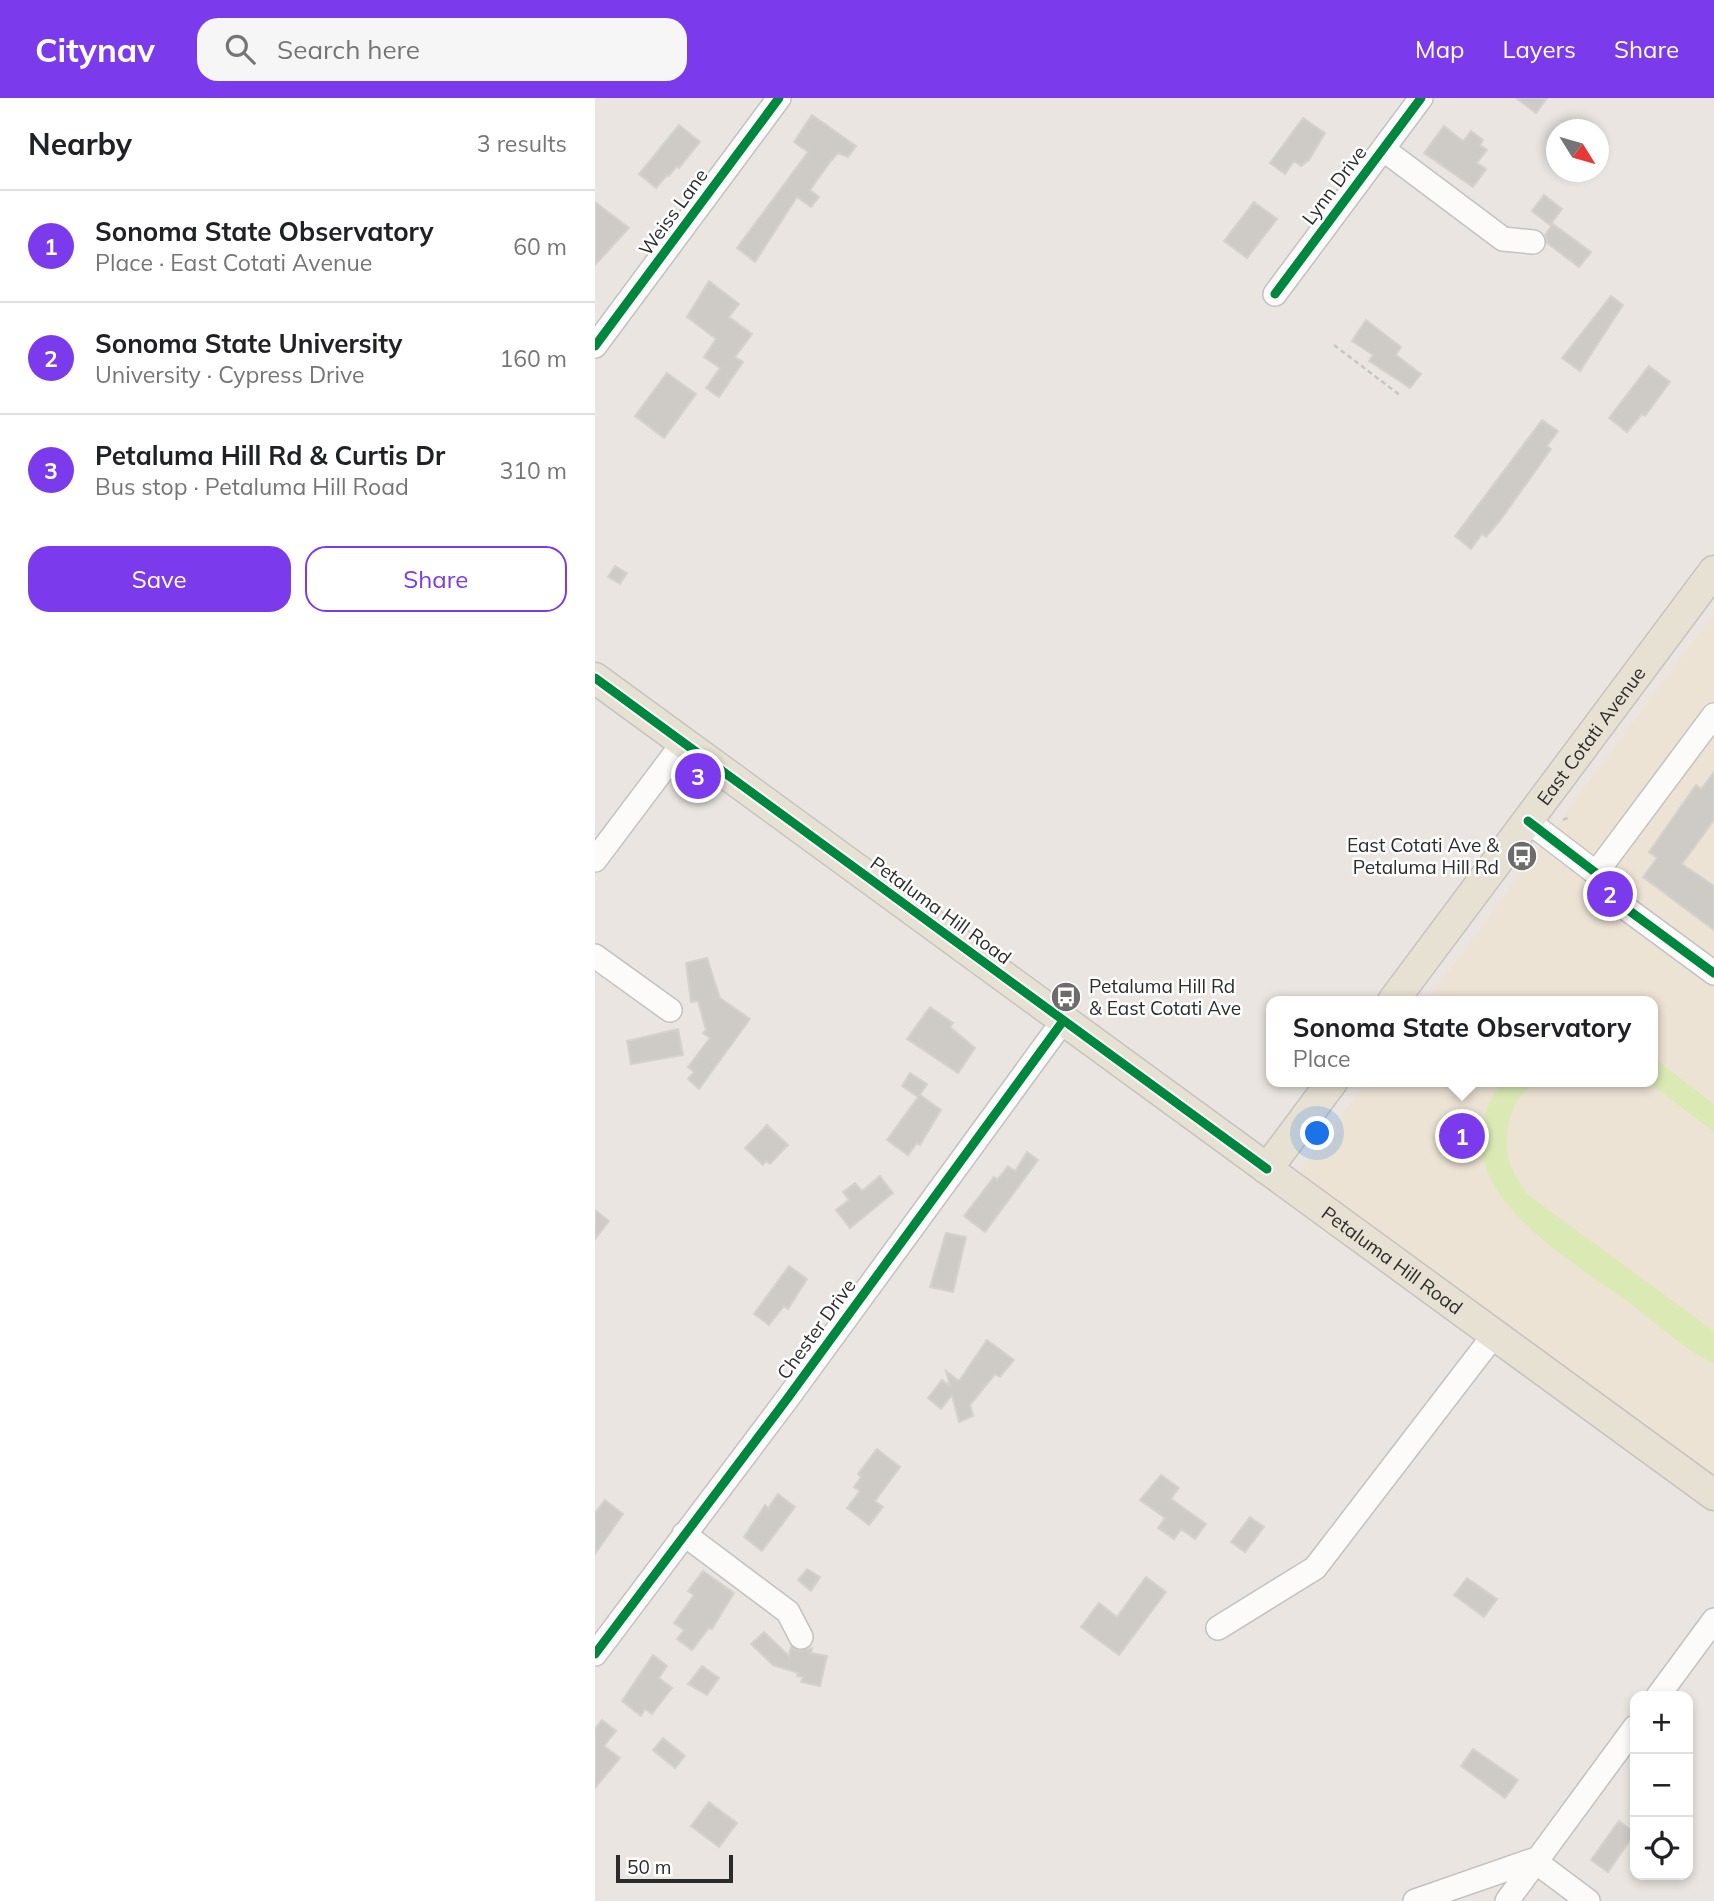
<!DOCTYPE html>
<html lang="en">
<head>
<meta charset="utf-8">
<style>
  :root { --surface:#fff; --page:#f6f6f6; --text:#202124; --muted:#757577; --line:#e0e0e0; --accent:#7c3aed }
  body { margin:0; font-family:Mulish,sans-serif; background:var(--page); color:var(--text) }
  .controls { position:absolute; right:21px; bottom:21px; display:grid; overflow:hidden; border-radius:14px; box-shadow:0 4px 10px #0003 }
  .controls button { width:63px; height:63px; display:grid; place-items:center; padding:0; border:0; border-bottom:2px solid var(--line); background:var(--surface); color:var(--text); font:35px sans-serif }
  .compass { position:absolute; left:951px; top:21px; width:63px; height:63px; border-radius:50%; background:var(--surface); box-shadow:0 4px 10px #0003; rotate:127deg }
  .scale { position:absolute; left:21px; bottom:18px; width:117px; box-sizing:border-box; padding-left:7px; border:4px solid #2b2b2b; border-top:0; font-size:19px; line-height:24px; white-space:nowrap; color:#2b2b2b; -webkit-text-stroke:5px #fff; paint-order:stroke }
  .you { position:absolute; left:723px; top:1036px; width:24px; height:24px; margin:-18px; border:5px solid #fff; border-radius:50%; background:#1a73e8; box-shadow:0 0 0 10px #1a73e833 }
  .badge { display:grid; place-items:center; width:46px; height:46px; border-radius:50%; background:var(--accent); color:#fff; font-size:23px; font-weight:700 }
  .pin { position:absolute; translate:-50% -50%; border:4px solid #fff; box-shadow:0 2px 7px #0006 }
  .popup { position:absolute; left:671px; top:898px; width:392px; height:91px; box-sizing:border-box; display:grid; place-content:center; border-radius:14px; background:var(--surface); filter:drop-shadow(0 2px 5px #0005); font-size:23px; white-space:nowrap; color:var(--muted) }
  .popup b { font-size:26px; color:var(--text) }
  .popup::after { content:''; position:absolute; left:50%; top:100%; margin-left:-14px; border:14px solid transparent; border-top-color:var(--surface) }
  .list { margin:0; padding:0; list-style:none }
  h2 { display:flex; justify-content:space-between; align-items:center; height:91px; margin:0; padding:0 28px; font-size:30px }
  h2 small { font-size:23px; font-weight:400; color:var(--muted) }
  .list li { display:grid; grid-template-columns:46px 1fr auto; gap:21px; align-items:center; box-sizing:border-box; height:112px; padding:0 28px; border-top:2px solid var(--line) }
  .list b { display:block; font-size:26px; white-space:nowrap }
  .list p { margin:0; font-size:23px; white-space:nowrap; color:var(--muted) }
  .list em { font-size:23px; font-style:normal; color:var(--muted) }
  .actions { display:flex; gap:14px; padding:21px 28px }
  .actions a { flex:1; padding:16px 0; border:2px solid var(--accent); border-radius:21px; text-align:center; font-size:24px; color:var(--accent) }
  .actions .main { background:var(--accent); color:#fff }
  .icon { flex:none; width:38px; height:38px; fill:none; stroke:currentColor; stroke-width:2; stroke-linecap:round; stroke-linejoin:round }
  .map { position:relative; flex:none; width:1119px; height:1803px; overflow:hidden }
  header { display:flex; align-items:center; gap:42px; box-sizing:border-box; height:98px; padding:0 35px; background:var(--accent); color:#fff }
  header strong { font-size:33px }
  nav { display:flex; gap:38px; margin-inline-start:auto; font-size:24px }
  .search { width:490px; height:63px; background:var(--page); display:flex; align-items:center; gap:18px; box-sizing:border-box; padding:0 24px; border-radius:21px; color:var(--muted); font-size:26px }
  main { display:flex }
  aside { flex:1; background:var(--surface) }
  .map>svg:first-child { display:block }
  .education { fill:#ede3d4 }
  .pitch { fill:#dbeab5 }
  .building { fill:#cecbc7; stroke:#d5d1cc; stroke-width:2 }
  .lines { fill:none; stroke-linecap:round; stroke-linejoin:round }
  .minor-casing { stroke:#c3c2c2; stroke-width:26 }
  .major-casing { stroke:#c5c3c1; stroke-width:33 }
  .path { stroke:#c6c6c6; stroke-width:2.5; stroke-dasharray:5 3.5; stroke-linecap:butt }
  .minor { stroke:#fcfbfa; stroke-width:23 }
  .major { stroke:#e7e1d3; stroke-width:30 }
  .cycleway-casing { stroke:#fff; stroke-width:13 }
  .cycleway { stroke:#00873e; stroke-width:9 }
  .labels { text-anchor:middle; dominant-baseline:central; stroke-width:5; stroke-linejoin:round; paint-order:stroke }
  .street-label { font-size:19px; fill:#2b2b2b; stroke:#fff }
  .poi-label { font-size:19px; fill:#2b2b2b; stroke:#fff; text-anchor:end }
</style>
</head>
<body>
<header>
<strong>Citynav</strong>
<div class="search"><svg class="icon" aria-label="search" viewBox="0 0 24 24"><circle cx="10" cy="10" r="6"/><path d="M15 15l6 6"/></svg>Search here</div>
<nav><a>Map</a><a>Layers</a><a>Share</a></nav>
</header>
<main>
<aside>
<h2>Nearby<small>3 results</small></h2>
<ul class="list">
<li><span class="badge">1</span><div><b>Sonoma State Observatory</b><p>Place · East Cotati Avenue</p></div><em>60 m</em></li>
<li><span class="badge">2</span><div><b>Sonoma State University</b><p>University · Cypress Drive</p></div><em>160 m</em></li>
<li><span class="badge">3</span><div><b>Petaluma Hill Rd &amp; Curtis Dr</b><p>Bus stop · Petaluma Hill Road</p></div><em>310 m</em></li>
</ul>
<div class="actions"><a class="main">Save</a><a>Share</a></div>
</aside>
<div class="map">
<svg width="1119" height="1803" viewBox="0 0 1119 1803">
  <rect width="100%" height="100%" fill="#eae5e0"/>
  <path class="education" d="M1119,515V1385L702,1077L771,984H1058V903H831Z"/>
  <path class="pitch" d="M1058,959L1119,1006V1034L1053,984H1058Z
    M907,984H940C915,1001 904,1044 917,1071C921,1080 927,1088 932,1096L1119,1233V1265C1099,1259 1055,1220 1036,1206C969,1157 834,1084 907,984Z"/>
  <path class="building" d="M921,0H952L941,15Z
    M217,17L261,48L253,59L243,55L235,64L215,92L224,99L216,109L202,99L160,164L142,150L213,54L199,44Z
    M708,20L730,35L714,62L706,68L699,63L690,76L675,65Z
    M84,27L105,44L84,70L82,68L74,78L72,77L61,90L44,76Z
    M849,28L868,43L876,33L888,42L885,47L892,52L882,65L891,71L878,89L829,55Z
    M949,97L967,111L955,127L937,113Z
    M0,104L34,130L0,167Z
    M659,104L682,121L652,160L629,143Z
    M958,126L996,154L984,169L952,145L950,137Z
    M114,183L144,206L134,219L157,236L140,259L148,264L124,299L111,290L125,270L109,259L121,241L92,219Z
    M1016,198L1028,207L985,273L967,260Z
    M771,222L806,249L801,257L826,276L815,290L774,263L778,257L757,243Z
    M1054,268L1075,284L1050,318L1047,316L1032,334L1014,320Z
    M72,275L101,296L69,340L40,318Z
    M947,322L963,333L952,348L956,351L904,424L891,439L887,436L876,451L860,438Z
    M20,468L32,475L25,486L13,479Z
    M1119,674V722L1087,766L1119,788V832L1048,779L1062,760L1054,754L1101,687L1106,691Z
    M112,860L125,900L155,921L104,991L93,981L99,974L93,969L115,940L108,935L111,932L103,903L96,904L91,865Z
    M335,909L358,925L355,929L380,950L363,975L312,941Z
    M83,931L88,957L36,966L32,943Z
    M315,975L332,986L325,997L346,1012L325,1047L322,1045L313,1057L292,1042L323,999L307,988Z
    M172,1027L193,1047L175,1066L171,1063L168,1067L150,1050Z
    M432,1054L443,1062L390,1134L369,1118L399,1079L402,1082L413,1068L420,1073Z
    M285,1078L298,1095L255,1130L241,1112L254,1102L248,1094L260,1085L267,1093Z
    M0,1112L14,1123L0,1141Z
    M351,1135L371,1139L358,1194L335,1189Z
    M194,1168L212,1181L193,1211L189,1208L174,1227L159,1216Z
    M392,1242L419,1262L405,1279L400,1276L375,1307L378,1318L364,1324L357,1297L346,1311L333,1300L347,1282L355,1288L351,1273L364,1283Z
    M282,1351L305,1369L280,1403L288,1409L274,1427L252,1410L265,1393L259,1389L266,1379L263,1376Z
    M566,1377L584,1390L576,1401L611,1426L600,1441L586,1431L579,1441L563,1430L570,1420L545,1402Z
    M183,1396L200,1409L167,1453L149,1439L170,1407L173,1410Z
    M10,1402L28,1416L0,1456V1415Z
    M655,1419L669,1429L650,1454L636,1444Z
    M212,1471L225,1479L216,1493L203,1482Z
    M108,1473L139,1495L117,1531L114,1530L97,1552L82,1541L89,1532L79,1525L99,1497L93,1493Z
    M551,1479L571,1494L524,1557L486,1529L504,1505L522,1519Z
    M872,1480L902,1501L889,1519L859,1497Z
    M169,1534L194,1558L196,1548L205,1553L217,1550L216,1555L232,1558L225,1588L206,1584L208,1579L202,1578L203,1575L178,1567L156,1546Z
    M58,1557L72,1568L64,1580L77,1590L57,1616L50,1611L46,1618L27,1603Z
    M107,1568L124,1580L112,1597L93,1586Z
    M7,1622L21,1633L9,1648L25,1660L0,1690V1631Z
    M68,1640L90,1658L80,1670L58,1652Z
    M878,1651L923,1682L910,1700L866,1668Z
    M114,1704L142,1725L124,1749L96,1728Z
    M1024,1723L1040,1735L1013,1774L996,1762Z"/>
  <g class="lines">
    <g class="minor-casing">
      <path id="minor" d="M788,51L908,141L938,144
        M680,196L826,0
        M0,248L184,0
        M933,723L1001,775L1017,800L1119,875
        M0,762L88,645
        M1001,775L1119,617
        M0,858L75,912
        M89,1436L193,1514L206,1539
        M623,1530L720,1470L899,1237
        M0,1556L192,1301L468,923
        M1063,1598L1119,1522
        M941,1764L993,1803
        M820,1803L944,1760
        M912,1803L1040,1629"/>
    </g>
    <g class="major-casing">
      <g id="major">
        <path id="s1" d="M0,580L1119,1397"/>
        <path id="s2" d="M798,903L1119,473"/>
        <path d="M672,1071L737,984"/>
      </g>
    </g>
    <path class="path" d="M739,247L806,298
      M968,722L974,719"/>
    <use href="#minor" class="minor"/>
    <use href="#major" class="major"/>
    <g class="cycleway-casing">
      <path id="cycleway" d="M680,196L826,0
        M0,248L184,0
        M0,580L672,1071
        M933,723L1001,775L1017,800L1119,875
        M0,1556L192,1301L468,923"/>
    </g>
    <use href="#cycleway" class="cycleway"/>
  </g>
  <defs>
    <g id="bus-disc" transform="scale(1.575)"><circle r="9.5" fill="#6e6c6a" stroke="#fff"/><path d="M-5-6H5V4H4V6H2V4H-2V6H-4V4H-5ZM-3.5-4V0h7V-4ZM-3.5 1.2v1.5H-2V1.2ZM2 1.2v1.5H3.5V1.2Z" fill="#fff"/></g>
  </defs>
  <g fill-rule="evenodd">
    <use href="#bus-disc" x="927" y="758"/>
    <use href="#bus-disc" x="471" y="899"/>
  </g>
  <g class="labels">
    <g class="street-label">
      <text transform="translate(739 87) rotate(-53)">Lynn Drive</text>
      <text transform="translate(78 114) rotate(-54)">Weiss Lane</text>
      <text stroke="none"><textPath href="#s2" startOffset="331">East Cotati Avenue</textPath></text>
      <text transform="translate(346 812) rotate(36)">Petaluma Hill Road</text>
      <text stroke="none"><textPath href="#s1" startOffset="987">Petaluma Hill Road</textPath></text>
      <text transform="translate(221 1231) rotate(-54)">Chester Drive</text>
    </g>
    <g class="poi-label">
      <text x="904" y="747">East Cotati Ave &amp;<tspan x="904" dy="22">Petaluma Hill Rd</tspan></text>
      <text x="494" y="888" text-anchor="start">Petaluma Hill Rd<tspan x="494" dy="22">&amp; East Cotati Ave</tspan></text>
    </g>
  </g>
</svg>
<div class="controls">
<button>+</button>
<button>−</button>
<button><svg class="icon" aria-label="locate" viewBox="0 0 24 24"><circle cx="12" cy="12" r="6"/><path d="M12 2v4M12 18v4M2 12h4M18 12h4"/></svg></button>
</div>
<svg class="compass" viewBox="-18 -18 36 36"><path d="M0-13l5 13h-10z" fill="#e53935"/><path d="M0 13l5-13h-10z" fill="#757577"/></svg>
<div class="scale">50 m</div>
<div class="you"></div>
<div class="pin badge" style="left:867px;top:1038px">1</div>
<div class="popup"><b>Sonoma State Observatory</b>Place</div>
<div class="pin badge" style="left:1015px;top:796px">2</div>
<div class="pin badge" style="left:103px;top:678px">3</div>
</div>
</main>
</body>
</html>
